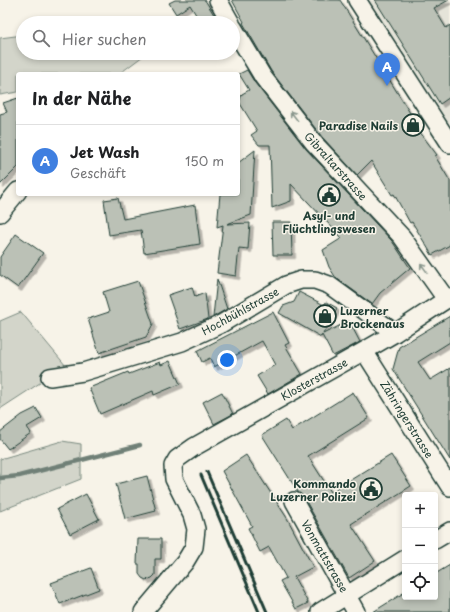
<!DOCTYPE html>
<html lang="de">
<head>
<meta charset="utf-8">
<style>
  :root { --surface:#fff; --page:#f6f6f6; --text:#202124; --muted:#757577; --line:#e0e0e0; --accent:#1f3d34 }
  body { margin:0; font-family:"Playpen Sans",sans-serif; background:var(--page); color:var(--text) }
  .controls { position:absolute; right:12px; bottom:12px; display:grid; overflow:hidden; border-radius:4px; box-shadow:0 2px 6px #0003 }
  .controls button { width:36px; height:36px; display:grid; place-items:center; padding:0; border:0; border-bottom:1px solid var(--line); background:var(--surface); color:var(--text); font:20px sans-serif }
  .you { position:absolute; left:227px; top:360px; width:14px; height:14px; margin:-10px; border:3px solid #fff; border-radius:50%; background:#1a73e8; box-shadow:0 0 0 6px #1a73e833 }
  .badge { display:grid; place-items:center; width:26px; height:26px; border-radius:50%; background:var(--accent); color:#fff; font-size:13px; font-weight:700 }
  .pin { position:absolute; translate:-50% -33px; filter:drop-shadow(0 1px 2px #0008) }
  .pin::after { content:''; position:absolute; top:21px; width:14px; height:12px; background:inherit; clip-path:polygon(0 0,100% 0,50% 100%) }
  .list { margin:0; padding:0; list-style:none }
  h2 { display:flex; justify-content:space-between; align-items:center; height:52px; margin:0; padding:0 16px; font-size:17px }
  h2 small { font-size:13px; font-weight:400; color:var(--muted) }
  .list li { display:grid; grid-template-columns:26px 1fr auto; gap:12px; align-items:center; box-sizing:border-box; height:72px; padding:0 16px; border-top:1px solid var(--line) }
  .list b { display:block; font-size:15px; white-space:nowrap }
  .list p { margin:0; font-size:13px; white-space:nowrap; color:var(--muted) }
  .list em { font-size:13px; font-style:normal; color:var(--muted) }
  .icon { flex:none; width:22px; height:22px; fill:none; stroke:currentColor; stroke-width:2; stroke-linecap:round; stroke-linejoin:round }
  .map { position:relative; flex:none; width:450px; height:612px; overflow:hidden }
  .search { position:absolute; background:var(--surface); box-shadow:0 2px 6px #0003; left:16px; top:16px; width:224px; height:44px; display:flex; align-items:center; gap:10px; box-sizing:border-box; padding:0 14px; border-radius:22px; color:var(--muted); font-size:15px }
  .panel { position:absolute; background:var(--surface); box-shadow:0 2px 6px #0003; left:16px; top:72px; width:224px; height:124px; border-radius:4px }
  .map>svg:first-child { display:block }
  .built { fill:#e5e4d9 }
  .green { fill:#d3d5ca; stroke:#79897f }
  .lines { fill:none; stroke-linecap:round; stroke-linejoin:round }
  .stream { stroke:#6f8077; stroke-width:4.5 }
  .building { fill:#bbc1b6; stroke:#1f3d34; filter:url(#shadow) }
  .minor-casing { stroke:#1f3d34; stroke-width:20 }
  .minor { stroke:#f7f3e8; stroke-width:17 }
  .rail { stroke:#1f3d34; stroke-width:3 }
  .oneway { stroke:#8b988e }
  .labels { text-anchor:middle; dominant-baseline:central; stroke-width:3; stroke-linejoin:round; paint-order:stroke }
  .poi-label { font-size:11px; font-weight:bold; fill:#1f3d34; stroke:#f7f3e8; text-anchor:end }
  .street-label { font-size:11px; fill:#1f3d34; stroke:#f7f3e8 }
</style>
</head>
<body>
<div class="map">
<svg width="450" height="612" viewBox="0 0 450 612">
  <defs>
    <filter id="shadow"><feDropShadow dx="3.5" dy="3.5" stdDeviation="0" flood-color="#0004"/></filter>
  </defs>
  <rect width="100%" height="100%" fill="#f7f3e8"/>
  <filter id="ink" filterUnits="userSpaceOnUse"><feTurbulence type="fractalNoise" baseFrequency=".025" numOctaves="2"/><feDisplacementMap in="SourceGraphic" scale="8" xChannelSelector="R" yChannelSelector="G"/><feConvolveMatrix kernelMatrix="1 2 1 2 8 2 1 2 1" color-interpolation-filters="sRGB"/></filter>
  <g filter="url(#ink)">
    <path class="built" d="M361,0H450V140Z"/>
    <path class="green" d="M23,35V53H147L119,74H18V92L0,95V38Z
      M21,312L66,366L0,409V321Z
      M62,441L81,444V479L0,511V459Z"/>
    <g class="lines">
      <path class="stream" d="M0,478L19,476L140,445"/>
    </g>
    <path class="building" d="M175,0H205L219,23H201L190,5L176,14L169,3Z
      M232,0H340L418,126L416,127L437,155L435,156L450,181V245L432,255L412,222L410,223L394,194L392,195L371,161L357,175L322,137L271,71L243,23L244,22Z
      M375,0H449L434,8L446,28L450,25V97L440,104Z
      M247,70L255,83L306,149L392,241L410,268L380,293L372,304L336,278L329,267L323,250L342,238L291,184V201L272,208L270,145H259L251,135L257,131L239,102L242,94L249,90L239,74Z
      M18,98V167L0,185V114L7,112L3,103Z
      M255,150L251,215L227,224L250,223L248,249L239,248L236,276L217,273L223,225L217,227L220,194H238V163Z
      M118,198L123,219L195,205L200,244L144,253L141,230L109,235L104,200Z
      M272,222H291L292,255H273Z
      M16,234L43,253L18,288L0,275V257Z
      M217,279L227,309L213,317Z
      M138,281L153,324L146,337L99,353L88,319L109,312L103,292Z
      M192,287L195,297L205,293L208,319L180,329L168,295Z
      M299,292L324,305L326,302L337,308L323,334L349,321L360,342L333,356L322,335L321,337L279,313L283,306L294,302Z
      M273,312L289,343L285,345L302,374L268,394L257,376L275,365L262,341L214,367L210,358L202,362L197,351Z
      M450,316V342L418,362L430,380L450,368V460L393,369L399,347Z
      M170,361L180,384L154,395L153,391L100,414L89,388L128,372L129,374L160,362L161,365Z
      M222,392L233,414L214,424L203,402Z
      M353,392L369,418L308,456L331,492L391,455L411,486L351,524L375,561L349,578L303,496L298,492L262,435L286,420L292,430Z
      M36,408L42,418L27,427L31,433L8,449L0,439V432L22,415Z
      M246,455L287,518L313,567L294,577L308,603L296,609L280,581L286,578L269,547L260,552L248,528L252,526L222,471Z
      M147,476L156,511L125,519L116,484Z
      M86,494L99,519L70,534L57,509Z
      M138,539H161V559H155V575L152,578L146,580L142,578L139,574V564H137Z
      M450,565V612H373L405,592V597H435V574Z
      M91,568L99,589L60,604L51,583Z"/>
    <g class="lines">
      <g class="minor-casing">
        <path id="minor" d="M218,0L231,23
          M357,0L450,144
          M233,27L263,77L314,143L402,237L446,299
          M0,213L18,191
          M364,351L450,487
          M50,377L83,372L182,342L221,324L286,285L301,280H315L329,285L395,333
          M294,501L356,612
          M435,540L450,531
          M143,612L185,562L194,547L196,529L192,515L174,479L173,466L177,459L194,447L364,351L395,333L450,297
          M320,612L405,559"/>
      </g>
      <use href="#minor" class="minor"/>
      <path class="rail" d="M207,472L267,612
        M201,475L259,612"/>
    </g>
    <defs><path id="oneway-shaft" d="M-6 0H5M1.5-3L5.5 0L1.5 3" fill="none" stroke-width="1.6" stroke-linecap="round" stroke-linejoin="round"/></defs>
    <g class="oneway">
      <use href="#oneway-shaft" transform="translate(294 116) rotate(-127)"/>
      <use href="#oneway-shaft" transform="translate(424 268) rotate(-126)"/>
    </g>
  </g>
  <defs>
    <g id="shop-ring" transform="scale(1.15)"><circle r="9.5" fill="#f7f3e8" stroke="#1f3d34" stroke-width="1.5"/><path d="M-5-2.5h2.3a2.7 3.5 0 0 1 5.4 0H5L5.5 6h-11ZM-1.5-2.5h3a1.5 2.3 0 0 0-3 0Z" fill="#1f3d34"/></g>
    <g id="civic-ring" transform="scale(1.15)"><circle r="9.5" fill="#f7f3e8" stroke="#1f3d34" stroke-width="1.5"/><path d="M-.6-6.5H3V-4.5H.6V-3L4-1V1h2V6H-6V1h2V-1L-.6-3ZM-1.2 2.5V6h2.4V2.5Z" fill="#1f3d34"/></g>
  </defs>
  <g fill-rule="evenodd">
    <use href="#shop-ring" x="413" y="125"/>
    <use href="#civic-ring" x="329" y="195"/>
    <use href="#shop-ring" x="325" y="316"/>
    <use href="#civic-ring" x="371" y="489"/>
  </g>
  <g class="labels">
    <g class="poi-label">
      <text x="398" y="125">Paradise Nails</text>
      <text x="329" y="215" text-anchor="middle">Asyl- und<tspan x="329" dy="13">Flüchtlingswesen</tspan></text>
      <text x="340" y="310" text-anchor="start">Luzerner<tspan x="340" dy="13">Brockenaus</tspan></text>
      <text x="356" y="483">Kommando<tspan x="356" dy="13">Luzerner Polizei</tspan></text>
    </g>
    <g class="street-label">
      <text transform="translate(336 166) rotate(48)">Gibraltarstrasse</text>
      <text transform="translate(240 311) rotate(-29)">Hochbühlstrasse</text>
      <text transform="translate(314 379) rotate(-29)">Klosterstrasse</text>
      <text transform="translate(407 419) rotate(58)">Zähringerstrasse</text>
      <text transform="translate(325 556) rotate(60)">Vonmattstrasse</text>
    </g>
  </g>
</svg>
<div class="controls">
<button>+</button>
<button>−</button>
<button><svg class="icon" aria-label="locate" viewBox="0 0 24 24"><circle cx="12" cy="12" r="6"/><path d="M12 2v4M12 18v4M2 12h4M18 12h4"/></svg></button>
</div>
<div class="you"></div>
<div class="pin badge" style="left:387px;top:86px;background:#3f7fe0">A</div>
<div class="search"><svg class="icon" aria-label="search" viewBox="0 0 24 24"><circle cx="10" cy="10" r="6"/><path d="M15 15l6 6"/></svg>Hier suchen</div>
<section class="panel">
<h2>In der Nähe<small></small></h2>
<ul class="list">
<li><span class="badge" style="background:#3f7fe0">A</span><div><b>Jet Wash</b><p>Geschäft</p></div><em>150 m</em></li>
</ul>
</section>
</div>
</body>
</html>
